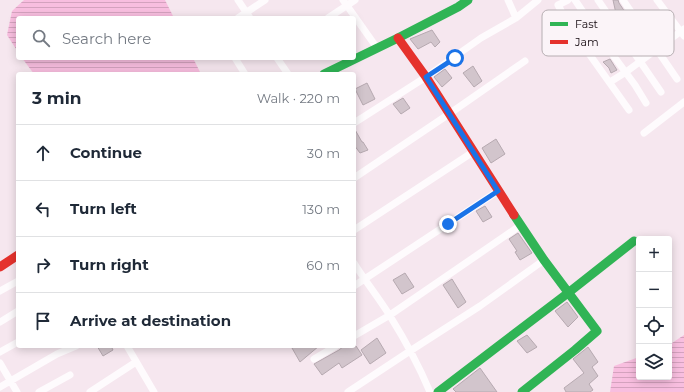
<!DOCTYPE html>
<html lang="en">
<head>
<meta charset="utf-8">
<style>
  :root { --surface:#fff; --page:#f2f2f3; --text:#1f2937; --muted:#747a83; --line:#e0e1e3 }
  body { margin:0; font-family:Montserrat,sans-serif; background:var(--page); color:var(--text) }
  .controls { position:absolute; right:12px; bottom:12px; display:grid; overflow:hidden; border-radius:4px; box-shadow:0 2px 10px #0003 }
  .controls button { width:36px; height:36px; display:grid; place-items:center; padding:0; border:0; border-bottom:1px solid var(--line); background:var(--surface); color:var(--text); font:20px sans-serif }
  .stop { position:absolute; width:12px; height:12px; margin:-9px; border:3px solid #1a73e8; border-radius:50%; background:#fff }
  .stop.end { background:#1a73e8; border-color:#fff; box-shadow:0 1px 4px #0008 }
  .list { margin:0; padding:0; list-style:none }
  h2 { display:flex; justify-content:space-between; align-items:center; height:52px; margin:0; padding:0 16px; font-size:17px }
  h2 small { font-size:13px; font-weight:400; color:var(--muted) }
  .list li { display:grid; grid-template-columns:26px 1fr auto; gap:12px; align-items:center; box-sizing:border-box; height:56px; padding:0 16px; border-top:1px solid var(--line) }
  .list b { display:block; font-size:15px; white-space:nowrap }
  .list em { font-size:13px; font-style:normal; color:var(--muted) }
  .icon { flex:none; width:22px; height:22px; fill:none; stroke:currentColor; stroke-width:2; stroke-linecap:round; stroke-linejoin:round }
  .map { position:relative; flex:none; width:684px; height:392px; overflow:hidden }
  .search { position:absolute; background:var(--surface); box-shadow:0 2px 10px #0003; left:16px; top:16px; width:340px; height:44px; display:flex; align-items:center; gap:10px; box-sizing:border-box; padding:0 14px; border-radius:4px; color:var(--muted); font-size:15px }
  .panel { position:absolute; background:var(--surface); box-shadow:0 2px 10px #0003; left:16px; top:72px; width:340px; height:276px; border-radius:4px }
  .map>svg:first-child { display:block }
  .water { fill:url(#water-rules) }
  .building { fill:#d2c5cc; stroke:#b6a9b0 }
  .lines { fill:none; stroke-linecap:round; stroke-linejoin:round }
  .street { stroke:#fefbfd; stroke-width:7 }
  .fast { stroke:#30b455; stroke-width:9 }
  .jam { stroke:#e5322d; stroke-width:9 }
  .route { stroke:#1a73e8; stroke-width:5 }
  .key { fill:#fbf4f8; stroke:#b6aeb2; stroke-width:1 }
  .key-label { font-size:11px; fill:#14090f }
</style>
</head>
<body>
<div class="map">
<svg width="684" height="392" viewBox="0 0 684 392">
  <defs>
    <pattern id="water-rules" width="6" height="5" patternUnits="userSpaceOnUse"><rect width="6" height="5" fill="#f8bedf"/><path d="M0 2.5h6" fill="none" stroke="#d4a2be"/></pattern>
  </defs>
  <rect width="100%" height="100%" fill="#f6e7ef"/>
  <path class="water" d="M24,0H165L174,18H18V52L7,35L12,11Z
    M22,58H193L201,74H34Z
    M684,335V392H610L614,366L639,357V377H669V345Z"/>
  <path class="building" d="M613,0H618L619,3L625,12L617,18Z
    M432,30L440,42L435,47L431,42L418,49L410,39Z
    M610,59L617,70L611,73L609,68L603,62Z
    M473,66L482,81L474,87L463,73Z
    M445,69L452,78L442,87L434,77Z
    M367,83L375,99L363,105L355,89Z
    M403,98L410,108L401,114L393,104Z
    M354,128L362,142H363L368,150L360,153L354,145Z
    M496,139L505,154L491,163L482,148Z
    M485,206L492,217L483,222L476,211Z
    M518,233L532,253L520,260L515,252L517,251L509,239Z
    M405,273L414,287L402,294L393,280Z
    M452,279L466,302L458,308L443,285Z
    M567,302L578,317L568,327L555,311Z
    M527,335L537,347L527,353L517,341Z
    M377,338L386,353L370,364L361,350Z
    M97,346H111L113,350L103,356Z
    M295,346H319L300,362L292,348Z
    M344,346H356L362,355L342,368L339,363L322,375L314,364L339,350Z
    M588,347L598,362L592,367L598,376L589,384L593,390L590,392H566L564,388L584,373L573,359Z
    M480,368L497,392H456L453,389Z"/>
  <g class="lines">
    <path class="street" d="M238,0L250,18
      M343,0L377,48
      M508,0L516,18L538,0
      M568,0L558,5L570,27L629,110
      M575,0L604,43L635,85L646,103
      M598,0L661,92
      M623,0L677,79
      M657,0L684,36
      M238,18L265,0
      M328,18L355,0
      M235,58L245,74
      M277,58L288,74
      M610,82L626,72L684,29
      M354,123L426,77L481,38L516,18
      M644,133L684,102
      M354,178L449,114L525,61
      M354,230L473,152
      M354,263C365,281 379,298 390,316C405,340 419,366 430,392
      M354,286L498,191
      M0,291L18,281
      M0,322L18,311
      M354,336L390,315L521,225
      M127,346L154,392
      M0,352L18,342
      M314,359L336,346
      M0,363L17,392
      M0,387L57,354L76,346
      M39,392L70,375
      M90,392L136,362
      M348,392L410,351L480,306L544,260"/>
    <path class="fast" d="M324,74L398,38L458,7L468,0
      M514,215L544,260L597,331L575,350L522,392
      M438,392L568,293L634,241"/>
    <path class="jam" d="M398,38L426,77L514,215
      M0,267L18,255"/>
  </g>
  <g class="lines">
    <path class="route" d="M448,224L498,191L426,77L455,58"/>
  </g>
  <rect x="542" y="10" width="132" height="46" rx="6" class="key"/>
  <rect x="550" y="22" width="18" height="4" fill="#30b455"/>
  <rect x="550" y="40" width="18" height="4" fill="#e5322d"/>
  <g class="key-label">
    <text x="575" y="28">Fast</text>
    <text x="575" y="46">Jam</text>
  </g>
</svg>
<div class="controls">
<button>+</button>
<button>−</button>
<button><svg class="icon" aria-label="locate" viewBox="0 0 24 24"><circle cx="12" cy="12" r="6"/><path d="M12 2v4M12 18v4M2 12h4M18 12h4"/></svg></button>
<button><svg class="icon" aria-label="layers" viewBox="0 0 24 24"><path d="M12 4l9 5-9 5-9-5zM3 14l9 5 9-5"/></svg></button>
</div>
<div class="stop" style="left:455px;top:58px"></div>
<div class="stop end" style="left:448px;top:224px"></div>
<div class="search"><svg class="icon" aria-label="search" viewBox="0 0 24 24"><circle cx="10" cy="10" r="6"/><path d="M15 15l6 6"/></svg>Search here</div>
<section class="panel">
<h2>3 min<small>Walk · 220 m</small></h2>
<ul class="list">
<li><svg class="icon" aria-label="ahead" viewBox="0 0 24 24"><path d="M12 20V5M6 11l6-6 6 6"/></svg><div><b>Continue</b></div><em>30 m</em></li>
<li><svg class="icon" aria-label="left" viewBox="0 0 24 24"><path d="M17 20v-9H6M10 6l-5 5 5 5"/></svg><div><b>Turn left</b></div><em>130 m</em></li>
<li><svg class="icon" aria-label="right" viewBox="0 0 24 24"><path d="M7 20v-9h11M14 6l5 5-5 5"/></svg><div><b>Turn right</b></div><em>60 m</em></li>
<li><svg class="icon" aria-label="arrive" viewBox="0 0 24 24"><path d="M6 21V4h12l-3 4 3 4H6"/></svg><div><b>Arrive at destination</b></div></li>
</ul>
</section>
</div>
</body>
</html>
